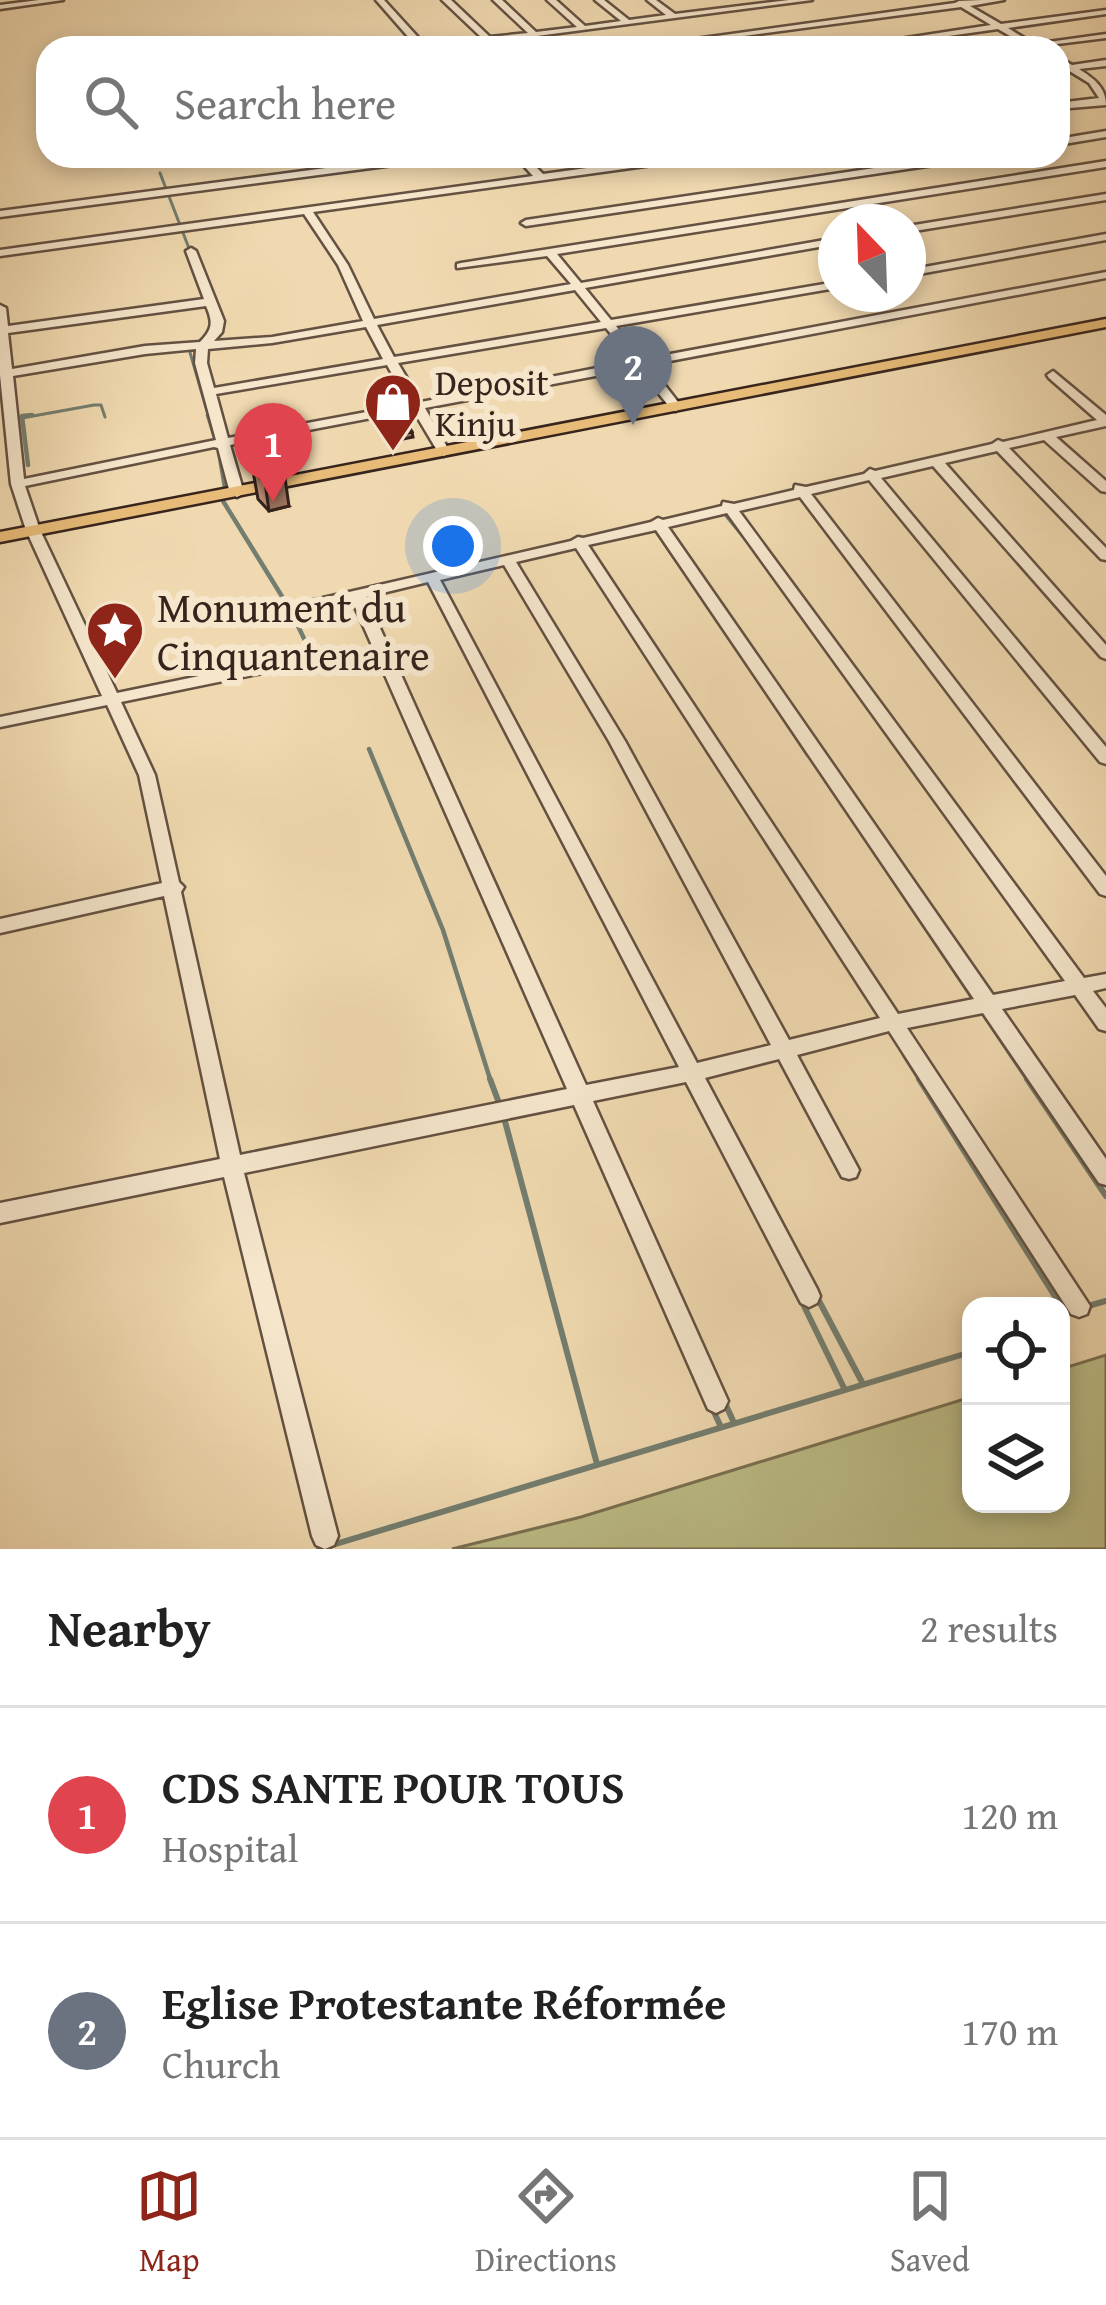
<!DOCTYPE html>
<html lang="en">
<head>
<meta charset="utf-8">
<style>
  :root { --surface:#fff; --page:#f6f6f6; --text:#222; --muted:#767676; --line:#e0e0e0; --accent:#8f2418 }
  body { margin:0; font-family:"Gentium Book Plus",serif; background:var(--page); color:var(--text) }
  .controls { position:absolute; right:36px; bottom:36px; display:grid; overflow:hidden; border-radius:24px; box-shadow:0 6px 18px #0003 }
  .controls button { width:108px; height:108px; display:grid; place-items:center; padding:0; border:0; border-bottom:3px solid var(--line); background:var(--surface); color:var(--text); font:60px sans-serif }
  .compass { position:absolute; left:818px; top:204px; width:108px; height:108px; border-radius:50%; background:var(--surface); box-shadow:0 6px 18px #0003; rotate:337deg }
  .you { position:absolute; left:453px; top:546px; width:42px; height:42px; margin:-30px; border:9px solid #fff; border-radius:50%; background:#1a73e8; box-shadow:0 0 0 18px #1a73e833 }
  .badge { display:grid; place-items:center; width:78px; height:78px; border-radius:50%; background:var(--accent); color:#fff; font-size:39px; font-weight:700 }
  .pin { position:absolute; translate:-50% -99px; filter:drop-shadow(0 3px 6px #0008) }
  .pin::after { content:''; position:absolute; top:63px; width:42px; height:36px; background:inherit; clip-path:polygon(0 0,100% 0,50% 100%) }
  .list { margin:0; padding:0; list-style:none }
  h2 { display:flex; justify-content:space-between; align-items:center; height:156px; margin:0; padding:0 48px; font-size:51px }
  h2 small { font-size:39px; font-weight:400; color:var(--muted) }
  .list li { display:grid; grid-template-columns:78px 1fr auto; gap:36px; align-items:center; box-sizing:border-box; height:216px; padding:0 48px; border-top:3px solid var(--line) }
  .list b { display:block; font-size:45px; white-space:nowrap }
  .list p { margin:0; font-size:39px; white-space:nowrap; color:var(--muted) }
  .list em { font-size:39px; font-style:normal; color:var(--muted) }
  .icon { flex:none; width:66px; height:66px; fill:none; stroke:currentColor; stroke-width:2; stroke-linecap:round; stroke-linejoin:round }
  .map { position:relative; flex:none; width:1106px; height:1549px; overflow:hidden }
  .search { position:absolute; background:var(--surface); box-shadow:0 6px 18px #0003; left:36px; right:36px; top:36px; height:132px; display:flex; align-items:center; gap:30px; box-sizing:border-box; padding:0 42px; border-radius:36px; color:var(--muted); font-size:45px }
  .sheet { height:588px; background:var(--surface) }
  nav { display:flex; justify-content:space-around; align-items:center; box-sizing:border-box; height:168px; border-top:3px solid var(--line); background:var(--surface); font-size:33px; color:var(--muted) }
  nav a { display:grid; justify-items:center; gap:6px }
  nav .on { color:var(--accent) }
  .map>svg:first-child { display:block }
  .green { fill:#bdbe88; stroke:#7a7152; stroke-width:3 }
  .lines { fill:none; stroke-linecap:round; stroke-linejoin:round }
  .stream-far2 { stroke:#737e70; stroke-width:3 }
  .stream-far1 { stroke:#737e70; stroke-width:4.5 }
  .stream { stroke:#737e70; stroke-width:6 }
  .minor-casing { stroke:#645142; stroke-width:5 }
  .major-casing { stroke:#36241d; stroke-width:5 }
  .minor { fill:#f5e6cc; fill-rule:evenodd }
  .major { fill:#e8bc78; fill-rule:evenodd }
  .wall { fill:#c29074; stroke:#36241d; stroke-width:3 }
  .shaded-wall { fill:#9e755e; stroke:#36241d; stroke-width:3 }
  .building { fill:#e2a787; stroke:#36241d; stroke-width:3 }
  .labels { text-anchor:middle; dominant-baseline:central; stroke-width:12; stroke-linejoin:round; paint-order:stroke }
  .far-poi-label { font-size:36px; fill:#36241d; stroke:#f5e6cc; text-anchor:start }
  .poi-label { font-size:42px; fill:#36241d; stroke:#f5e6cc; text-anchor:start }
</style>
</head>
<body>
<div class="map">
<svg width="1106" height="1549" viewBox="0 0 1106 1549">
  <rect width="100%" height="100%" fill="#f0d9b0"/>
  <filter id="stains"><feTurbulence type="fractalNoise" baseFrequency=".00167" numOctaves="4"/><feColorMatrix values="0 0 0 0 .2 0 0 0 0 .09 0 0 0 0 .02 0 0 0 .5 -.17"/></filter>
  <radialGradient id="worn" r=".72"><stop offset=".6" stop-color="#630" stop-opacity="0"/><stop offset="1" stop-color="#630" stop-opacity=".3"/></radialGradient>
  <path class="green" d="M1106,1355V1549H452L581,1517L971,1397V1504H1061V1369Z"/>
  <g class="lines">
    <path class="stream-far2" d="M160,173L190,251
      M199,285L209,313
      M208,334L189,349L209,418
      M22,418L94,405H101L105,417"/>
    <path class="stream-far1" d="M208,415L216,441
      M219,452L226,494
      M28,465L22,416L32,415
      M223,501L291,611L315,662
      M723,511L750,544
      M653,526L677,561
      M757,553L771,573
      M707,605L738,650
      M781,714L808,755
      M369,749L443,930L491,1082
      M859,829L1029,1082
      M904,1055L921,1082"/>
    <path class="stream" d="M490,1079L499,1103
      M919,1079L1061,1306
      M1027,1079L1106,1196
      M503,1114L597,1464
      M818,1299L863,1384
      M801,1300L845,1390
      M1088,1306L1106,1301
      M725,1403L734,1423
      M712,1408L721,1427
      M319,1549L971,1352"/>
    <g class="minor-casing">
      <path id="minor" d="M39,0H63L0,9V5Z
        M376,0H384L425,45L482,38L442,0H451L490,37L528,33L493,0H502L536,32L577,27L547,0H556L585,26L621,21L595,0H604L629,20L666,15L647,0H656L675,14L789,0H812L445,48H418Z
        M982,0H1004L970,6L1001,24L1106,10V14L1008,28L1034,44L1106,34V38L1025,48V45L998,29L863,48H841L991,25L961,7L653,48H630L955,3L959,1Z
        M1058,57L1072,65L1106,60V66L1079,69C1093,78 1106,87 1106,105L1058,109V103L1099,98L1089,83L1058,64Z
        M1106,131V137L1058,145V139Z
        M417,156H444L439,159L0,217V211Z
        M515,156H525L543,174L675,156H701L696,159L313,212L348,265L374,319L571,284L547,256L457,268V264L461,263L1106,161V167L557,254L581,283L836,238V244L585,288L611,320L836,282V288L616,326L644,359L1106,272V278L649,365L682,407L676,411L672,410L638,368L425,408L450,452L444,456L438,452L413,410L230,445L244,493L237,497L230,493L218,448L214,447L25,486L40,530L117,693L286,658L294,663L286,668L121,702L155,775L179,882L184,887L181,892L240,1155L567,1089L352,600L302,612L295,607L297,604L571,541L578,537L583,538L651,522L658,518L663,520L722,506L723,502L734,504L794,490L795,485L806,487L864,474L870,469L875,471L992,444L998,440L1003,442L1097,420L1049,378L1047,375L1053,371L1106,415V426L1056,437L1106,481V492L1101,491L1044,440L1009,448L1106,548V560L1101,559L997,451L945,463L1106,645V659L1101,657L933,466L881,478L1106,747V764L1100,762L869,480L811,494L1106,876V896L1100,894L800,497L739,511L1084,978L1106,974V988L1093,991L1106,1008V1031L1099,1029L1075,995L1002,1009L1106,1159V1185L1099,1183L983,1013L907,1028L1090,1306L1087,1314L1079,1317L1071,1314L889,1031L797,1055L859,1170L856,1177L849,1179L842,1177L779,1059L705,1078L817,1289L820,1296L817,1303L809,1307L801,1303L686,1082L593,1101L728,1401L724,1409L716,1413L708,1409L574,1105L244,1173L338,1536L334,1545L325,1549L316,1545L312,1536L224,1177L0,1223V1203L220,1159L164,896L0,933V919L162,883L139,775L107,705L0,727V717L102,696L26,530L11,484L0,375V305L6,308L8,326L204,299L186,251L191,248L196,251L224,321L222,332L214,341L272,337L363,321L338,265L304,214L0,256V250L533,176ZM575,290L601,322L394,357L377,325ZM206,306C213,322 213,329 200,342L145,346L12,369L8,333ZM366,327L383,359L214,388L207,363L208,349L272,343ZM606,328L633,361L421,402L398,363ZM196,349L195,363L216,440L24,479L13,376L145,354ZM387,365L409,404L228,438L216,394ZM727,513L1065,981L993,995L668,527ZM656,530L974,999L898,1014L588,545ZM576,548L880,1018L789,1040L625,741L516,562ZM504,565L609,741L771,1045L697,1063L440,580ZM428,582L679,1067L586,1085L366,597Z
        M955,156H979L974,159L526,226L521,223L526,220Z
        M1106,194V200L908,232V226Z
        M1106,234V240L908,276V270Z"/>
    </g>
    <g class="major-casing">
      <path id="major" d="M1106,319V327L0,542V532Z"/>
    </g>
    <use href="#minor" class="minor"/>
    <use href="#major" class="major"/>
  </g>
  <path class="wall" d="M253,471L289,506L269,511L258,499Z"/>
  <path class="shaded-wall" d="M412,432L413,437L393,441L392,436Z
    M285,478L289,506L269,511L265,482Z"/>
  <path class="building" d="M405,419L412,432L392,436L385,423Z
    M279,467L285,478L265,482L253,471Z"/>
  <defs>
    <g id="shop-pin" transform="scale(3)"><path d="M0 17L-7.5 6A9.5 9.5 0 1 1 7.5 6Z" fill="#8f2418" stroke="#f5e6cc"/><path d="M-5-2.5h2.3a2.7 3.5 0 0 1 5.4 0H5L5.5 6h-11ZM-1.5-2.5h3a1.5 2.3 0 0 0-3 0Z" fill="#fff"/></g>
    <g id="sight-pin" transform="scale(3)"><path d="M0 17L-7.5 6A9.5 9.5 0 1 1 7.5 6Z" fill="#8f2418" stroke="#f5e6cc"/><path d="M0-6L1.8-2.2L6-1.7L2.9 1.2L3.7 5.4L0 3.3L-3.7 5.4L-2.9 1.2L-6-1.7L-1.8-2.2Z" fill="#fff"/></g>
  </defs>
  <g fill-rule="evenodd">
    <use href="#shop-pin" x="393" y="402"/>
    <use href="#sight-pin" x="115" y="630"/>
  </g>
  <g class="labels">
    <g class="far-poi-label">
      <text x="435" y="381">Deposit<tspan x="435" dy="41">Kinju</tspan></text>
    </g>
    <g class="poi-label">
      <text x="157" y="606">Monument du<tspan x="157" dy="48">Cinquantenaire</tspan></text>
    </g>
  </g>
  <rect width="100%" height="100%" filter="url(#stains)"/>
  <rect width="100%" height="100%" fill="url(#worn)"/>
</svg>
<div class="controls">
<button><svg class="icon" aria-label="locate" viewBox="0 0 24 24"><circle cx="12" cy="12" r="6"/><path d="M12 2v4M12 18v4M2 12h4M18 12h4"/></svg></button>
<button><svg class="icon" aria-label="layers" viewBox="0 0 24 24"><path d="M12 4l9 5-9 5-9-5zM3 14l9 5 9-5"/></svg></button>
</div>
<svg class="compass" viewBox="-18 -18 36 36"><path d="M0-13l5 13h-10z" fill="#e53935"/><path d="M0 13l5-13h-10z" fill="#767676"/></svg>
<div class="you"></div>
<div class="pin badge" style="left:273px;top:502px;background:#e0444e">1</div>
<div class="pin badge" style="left:633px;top:425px;background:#6b7280">2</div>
<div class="search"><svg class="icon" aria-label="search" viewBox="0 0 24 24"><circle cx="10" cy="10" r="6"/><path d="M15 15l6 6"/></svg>Search here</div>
</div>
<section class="sheet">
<h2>Nearby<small>2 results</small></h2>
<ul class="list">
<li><span class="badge" style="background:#e0444e">1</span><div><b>CDS SANTE POUR TOUS</b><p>Hospital</p></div><em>120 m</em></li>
<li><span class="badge" style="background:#6b7280">2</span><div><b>Eglise Protestante Réformée</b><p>Church</p></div><em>170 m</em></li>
</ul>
</section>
<nav>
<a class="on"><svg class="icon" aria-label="map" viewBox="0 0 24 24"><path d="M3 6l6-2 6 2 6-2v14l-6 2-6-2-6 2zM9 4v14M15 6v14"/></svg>Map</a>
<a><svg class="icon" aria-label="directions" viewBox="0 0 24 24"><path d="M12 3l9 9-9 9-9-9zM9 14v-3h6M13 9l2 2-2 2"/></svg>Directions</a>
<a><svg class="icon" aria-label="saved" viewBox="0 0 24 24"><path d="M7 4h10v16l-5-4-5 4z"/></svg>Saved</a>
</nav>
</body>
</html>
